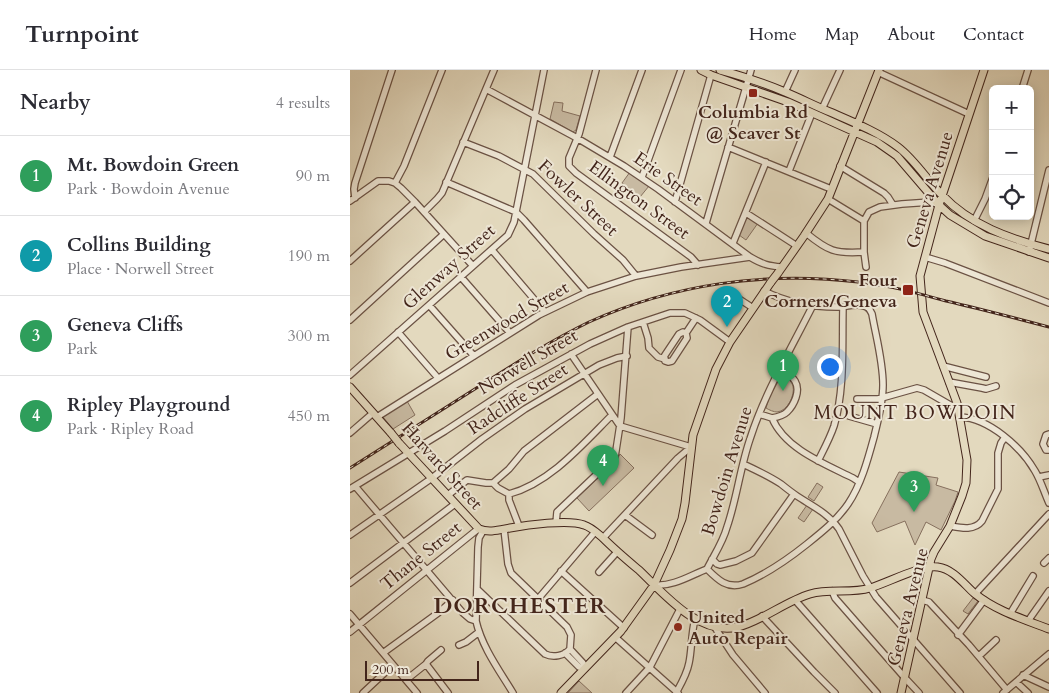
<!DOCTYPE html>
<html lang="en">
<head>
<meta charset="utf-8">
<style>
  :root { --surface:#fff; --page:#f2f2f3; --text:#2b2b33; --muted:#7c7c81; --line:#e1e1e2; --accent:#111827 }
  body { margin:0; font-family:Cardo,serif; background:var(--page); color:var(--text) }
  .controls { position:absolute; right:15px; top:15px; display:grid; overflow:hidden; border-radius:8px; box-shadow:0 2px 12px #0003 }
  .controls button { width:45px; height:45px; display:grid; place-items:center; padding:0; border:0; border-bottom:1px solid var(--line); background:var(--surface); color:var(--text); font:25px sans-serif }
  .scale { position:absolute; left:15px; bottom:12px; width:114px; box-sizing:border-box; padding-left:5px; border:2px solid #43251b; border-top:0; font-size:14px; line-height:18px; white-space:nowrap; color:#43251b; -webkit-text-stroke:4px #ede6d5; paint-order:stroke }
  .you { position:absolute; left:479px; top:296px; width:18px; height:18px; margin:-12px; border:4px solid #fff; border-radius:50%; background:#1a73e8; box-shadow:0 0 0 8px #1a73e833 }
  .badge { display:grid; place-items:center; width:32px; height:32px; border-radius:50%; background:var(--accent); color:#fff; font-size:16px; font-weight:700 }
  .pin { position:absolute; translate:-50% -41px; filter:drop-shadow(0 1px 2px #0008) }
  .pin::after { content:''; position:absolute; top:26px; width:18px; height:15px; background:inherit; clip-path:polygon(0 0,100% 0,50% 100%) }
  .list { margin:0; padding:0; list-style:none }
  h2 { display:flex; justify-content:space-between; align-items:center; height:65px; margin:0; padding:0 20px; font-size:21px }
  h2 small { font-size:16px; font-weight:400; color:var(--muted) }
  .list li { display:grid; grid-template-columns:32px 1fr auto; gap:15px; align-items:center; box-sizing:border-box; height:80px; padding:0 20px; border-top:1px solid var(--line) }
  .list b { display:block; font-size:19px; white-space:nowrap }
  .list p { margin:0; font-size:16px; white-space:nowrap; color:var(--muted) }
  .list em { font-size:16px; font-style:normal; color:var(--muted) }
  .icon { flex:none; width:28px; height:28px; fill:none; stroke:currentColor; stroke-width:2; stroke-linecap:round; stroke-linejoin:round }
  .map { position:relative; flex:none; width:699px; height:623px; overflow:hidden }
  header { display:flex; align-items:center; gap:30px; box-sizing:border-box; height:70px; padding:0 25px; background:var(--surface); border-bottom:1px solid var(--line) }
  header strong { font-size:24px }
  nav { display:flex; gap:28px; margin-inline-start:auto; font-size:18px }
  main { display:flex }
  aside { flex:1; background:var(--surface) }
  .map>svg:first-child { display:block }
  .green { fill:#c8baa2; stroke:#86705e }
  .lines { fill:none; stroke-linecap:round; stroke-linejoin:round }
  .minor-casing { stroke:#6b5244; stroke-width:8 }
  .major-casing { stroke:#43251b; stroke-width:9 }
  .minor { stroke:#ede6d5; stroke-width:5.5 }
  .major { stroke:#e3d9be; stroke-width:7 }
  .rail-casing { stroke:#43251b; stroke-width:3 }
  .rail { stroke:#ede6d5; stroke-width:1; stroke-dasharray:4; stroke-linecap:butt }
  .major-bridge-casing { stroke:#43251b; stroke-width:9; stroke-linecap:butt }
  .major-bridge { stroke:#e3d9be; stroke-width:7 }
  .poi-dot { fill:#8f2418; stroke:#ede6d5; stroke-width:2 }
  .labels { text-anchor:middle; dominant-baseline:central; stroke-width:4; stroke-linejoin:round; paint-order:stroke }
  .poi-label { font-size:18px; font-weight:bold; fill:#43251b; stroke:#ede6d5 }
  .street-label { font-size:18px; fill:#43251b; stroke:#ede6d5 }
  .neighbourhood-label { font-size:19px; letter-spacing:1px; fill:#43251b; stroke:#ede6d5 }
  .district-label { font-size:22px; font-weight:bold; letter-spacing:1px; fill:#43251b; stroke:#ede6d5 }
</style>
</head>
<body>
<header>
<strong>Turnpoint</strong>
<nav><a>Home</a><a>Map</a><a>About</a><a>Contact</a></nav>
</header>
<main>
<aside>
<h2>Nearby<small>4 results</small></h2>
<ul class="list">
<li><span class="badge" style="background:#2e9e5b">1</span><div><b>Mt. Bowdoin Green</b><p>Park · Bowdoin Avenue</p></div><em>90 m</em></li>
<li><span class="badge" style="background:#0f9aa8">2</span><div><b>Collins Building</b><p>Place · Norwell Street</p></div><em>190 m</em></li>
<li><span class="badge" style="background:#2e9e5b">3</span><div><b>Geneva Cliffs</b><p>Park</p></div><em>300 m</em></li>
<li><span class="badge" style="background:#2e9e5b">4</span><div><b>Ripley Playground</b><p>Park · Ripley Road</p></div><em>450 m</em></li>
</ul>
</aside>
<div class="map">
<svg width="699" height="623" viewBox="0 0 699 623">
  <rect width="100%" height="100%" fill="#e3d9be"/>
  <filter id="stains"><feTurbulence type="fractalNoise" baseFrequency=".004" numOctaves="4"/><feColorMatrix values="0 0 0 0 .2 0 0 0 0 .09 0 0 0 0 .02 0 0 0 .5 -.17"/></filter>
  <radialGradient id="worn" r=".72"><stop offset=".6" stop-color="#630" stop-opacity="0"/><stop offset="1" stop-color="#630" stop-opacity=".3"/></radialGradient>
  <path class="green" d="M204,32L213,33L212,41L230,46L226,60L223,62L200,49Z
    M280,102L299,116L290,127L272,113Z
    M397,146L408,153L396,170L389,165Z
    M432,304C436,307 441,310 443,316C445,325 438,341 427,342C424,342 419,340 416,338L419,328Z
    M57,331L65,345L43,359L33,347Z
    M270,384L284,398L239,441L227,428L266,391Z
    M549,402L588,408L586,415L608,422L605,431L591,460L576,452L565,475L555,451L527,462L522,453Z
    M467,413L473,417L464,431L458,427Z
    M457,435L463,439L454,452L448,448Z
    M623,528L628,531L618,544L613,541Z
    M229,611L242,623H218Z"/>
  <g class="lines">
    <g class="minor-casing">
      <path id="minor" d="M246,0L229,64L219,88V96L226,103L341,187L348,195
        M528,2L619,44
        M136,19L227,68L274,96L308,119L400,187C412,194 418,196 432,197
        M672,19L678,0
        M435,22L445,0
        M472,39L490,0
        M113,72L149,86L183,104L244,164L273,190L286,206
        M378,77L481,119
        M260,87L292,0
        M490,96L534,123L538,127L543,135
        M439,101L462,43
        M292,107L331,0
        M96,112L166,142L174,150L237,222
        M45,113L54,96L92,0
        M5,128L4,119L5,113L42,0
        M478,129L514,151L519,142L530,137L552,134L581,132L589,135
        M0,131L28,111H39L45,113L51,118L65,132L123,196
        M325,132L361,5
        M74,142L87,129L92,123L144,0
        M396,143L447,176
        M514,151V182L516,197
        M624,151L635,129L643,107
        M356,153L401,0
        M456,163C478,181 485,184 514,182
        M383,173L416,92
        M142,180L195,242
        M679,182L699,100
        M575,187L595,193L699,233
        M0,191L65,132
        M111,207L160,263
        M383,225L403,238
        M79,235L124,286
        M0,250L94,164
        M293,252L298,268L299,278L308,287L315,289
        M48,262L88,308
        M336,263L337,268L322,291L318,292L315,291L314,287L315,285L329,264L333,262L336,263L346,248
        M221,284L270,356L341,377
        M593,296L636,307
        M0,305L158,165L164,152L194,0
        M599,312L632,318L636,319L646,316
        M507,329H528L567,318L574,320L600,335L608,337
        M409,344L422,348C435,379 475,394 503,408L509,412
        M499,346L527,354
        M27,347L189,245L237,222L286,206L331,197L400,187
        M610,347C639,348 671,377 685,401C691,411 694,422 699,433
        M422,348C428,347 433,346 437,342C444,335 451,321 445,311C442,306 435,301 430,297
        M0,363L23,343
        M699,364L696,365L693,374L696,380H699
        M468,391C474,379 480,368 484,356C495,319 492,275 493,237
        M393,394C406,400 419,406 431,414C436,418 441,422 447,426C462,436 478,443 489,459L513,506L526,527L610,623
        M689,407L699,405
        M143,413L159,399L174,381L248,324
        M143,413L148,418L159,424
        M5,416L113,543L120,549L126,551
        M0,419L95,361L165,315L240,274L278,257L320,243H335L350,250L380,272
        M159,424C200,413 233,374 262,345
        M159,424V430L169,456
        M98,425L117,410L136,413H143
        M275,445L302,465
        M206,453L207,442L265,387L271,348L278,257
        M600,456C611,458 624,461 632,451L648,419V383L651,373L655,367
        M154,459L158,494L161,503L217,557L221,565L220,579L233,593L235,598
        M133,461L129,468L128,477L126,551C132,577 149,600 163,623
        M0,465L82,408L132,369L175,339L249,295L267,288L277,286
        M253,468L328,388L341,377
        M362,489L367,494L370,495L386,491L402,483L444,424
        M694,493L699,488
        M357,499C368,510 377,519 393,514C417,504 437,490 457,474C472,462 487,450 498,434C511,415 518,389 524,367C528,350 533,333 533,315C533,291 526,267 522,244C520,240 519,237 514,236C506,233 495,237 487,237C462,237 436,232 414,221
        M211,501L274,558
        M249,502L267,482
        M0,513L105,434
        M304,515C323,517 341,505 357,499C364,485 373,472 377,457C387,428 390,398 400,369C415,322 441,279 463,235
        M127,519L195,584C203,588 214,586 220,579
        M482,521L485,528L555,608L569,623
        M625,524L699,444
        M188,529L245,462
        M445,530L527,623
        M572,530L579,532L619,575L657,620
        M0,544L67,623
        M660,544L683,506
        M412,546L464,602L485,623
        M678,551L699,521
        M364,556L383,585L415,623
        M0,562L128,459
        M608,565L634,530
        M265,567L328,623
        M109,575L116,572L129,562
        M33,583L88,543L103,530
        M215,583L229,597L235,598
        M629,586L646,570
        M76,594L98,623
        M673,605L699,617
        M56,610L76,594L78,591L91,580
        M666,612L678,623
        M13,623L43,595
        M276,623L300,597L330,539
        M326,623C331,614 337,604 339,593C342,579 341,564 345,549
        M653,623L699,584"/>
    </g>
    <g class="major-casing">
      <path id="major" d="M351,0L361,5L438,32L527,72L547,86L589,135L600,145L635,166L699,188
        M370,0C392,6 414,13 435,22C450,28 465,36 480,42C503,52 528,62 548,77C565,90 577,110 592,125C620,155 660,169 699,179
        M428,203L454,166L478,129L529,0
        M0,317L41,363
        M49,373L129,459C139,463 149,460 160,458C176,455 219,449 234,455C241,457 247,463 253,468C265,480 277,490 290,501C315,525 349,566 388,557C412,551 436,531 460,524C479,518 501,524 520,518C537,513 573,494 588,497C603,499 614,514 624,523C646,541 673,549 699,559
        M211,623L271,561L304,515L320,480L332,449L335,433L343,365L366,299L380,272L421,212
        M551,623L581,489L584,482L600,456L612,426L616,413L617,390L607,333L573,242L570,206L589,135L634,0"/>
    </g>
    <use href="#minor" class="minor"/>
    <use href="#major" class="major"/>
    <g class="rail-casing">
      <path id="rail" d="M0,398C43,371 85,344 128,317C164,294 200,271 239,252C323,214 416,201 508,212C538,215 567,223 596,231C631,239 665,248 699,257"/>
    </g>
    <use href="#rail" class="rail"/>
    <g class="major-bridge-casing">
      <path id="major-bridge" d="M421,212L428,203
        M41,363L49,373"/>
    </g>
    <use href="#major-bridge" class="major-bridge"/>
  </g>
  <g class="poi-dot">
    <rect x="398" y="18" width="10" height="10" rx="2.5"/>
    <rect x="552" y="214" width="12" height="12" rx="2.5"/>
    <circle cx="328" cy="557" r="5"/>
  </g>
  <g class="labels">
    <g class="poi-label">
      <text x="403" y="42">Columbia Rd<tspan x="403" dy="21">@ Seaver St</tspan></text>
      <text x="547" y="210" text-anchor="end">Four<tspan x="547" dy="21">Corners/Geneva</tspan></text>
      <text x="338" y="547" text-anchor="start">United<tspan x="338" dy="21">Auto Repair</tspan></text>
    </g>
    <g class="street-label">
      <text transform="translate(318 109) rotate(35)">Erie Street</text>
      <text transform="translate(580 120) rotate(-73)">Geneva Avenue</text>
      <text transform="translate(228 128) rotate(43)">Fowler Street</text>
      <text transform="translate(289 130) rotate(36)">Ellington Street</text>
      <text transform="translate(99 197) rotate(-42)">Glenway Street</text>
      <text transform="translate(157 251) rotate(-30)">Greenwood Street</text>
      <text transform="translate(178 292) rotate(-30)">Norwell Street</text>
      <text transform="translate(168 329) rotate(-33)">Radcliffe Street</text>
      <text transform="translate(92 396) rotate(48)">Harvard Street</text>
      <text transform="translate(377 401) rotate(-73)">Bowdoin Avenue</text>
      <text transform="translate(71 486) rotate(-39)">Thane Street</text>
      <text transform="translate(558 537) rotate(-76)">Geneva Avenue</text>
    </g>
    <g class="neighbourhood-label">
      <text x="565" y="343">MOUNT BOWDOIN</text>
    </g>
    <g class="district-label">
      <text x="170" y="536">DORCHESTER</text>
    </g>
  </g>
  <rect width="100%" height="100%" filter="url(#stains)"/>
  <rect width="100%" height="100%" fill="url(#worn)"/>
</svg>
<div class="controls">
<button>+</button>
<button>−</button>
<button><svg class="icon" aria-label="locate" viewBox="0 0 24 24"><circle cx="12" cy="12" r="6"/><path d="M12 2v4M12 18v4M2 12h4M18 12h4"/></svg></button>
</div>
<div class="scale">200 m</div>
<div class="you"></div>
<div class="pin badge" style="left:433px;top:321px;background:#2e9e5b">1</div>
<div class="pin badge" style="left:377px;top:257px;background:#0f9aa8">2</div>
<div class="pin badge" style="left:564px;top:442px;background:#2e9e5b">3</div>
<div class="pin badge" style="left:253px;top:416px;background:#2e9e5b">4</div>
</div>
</main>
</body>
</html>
